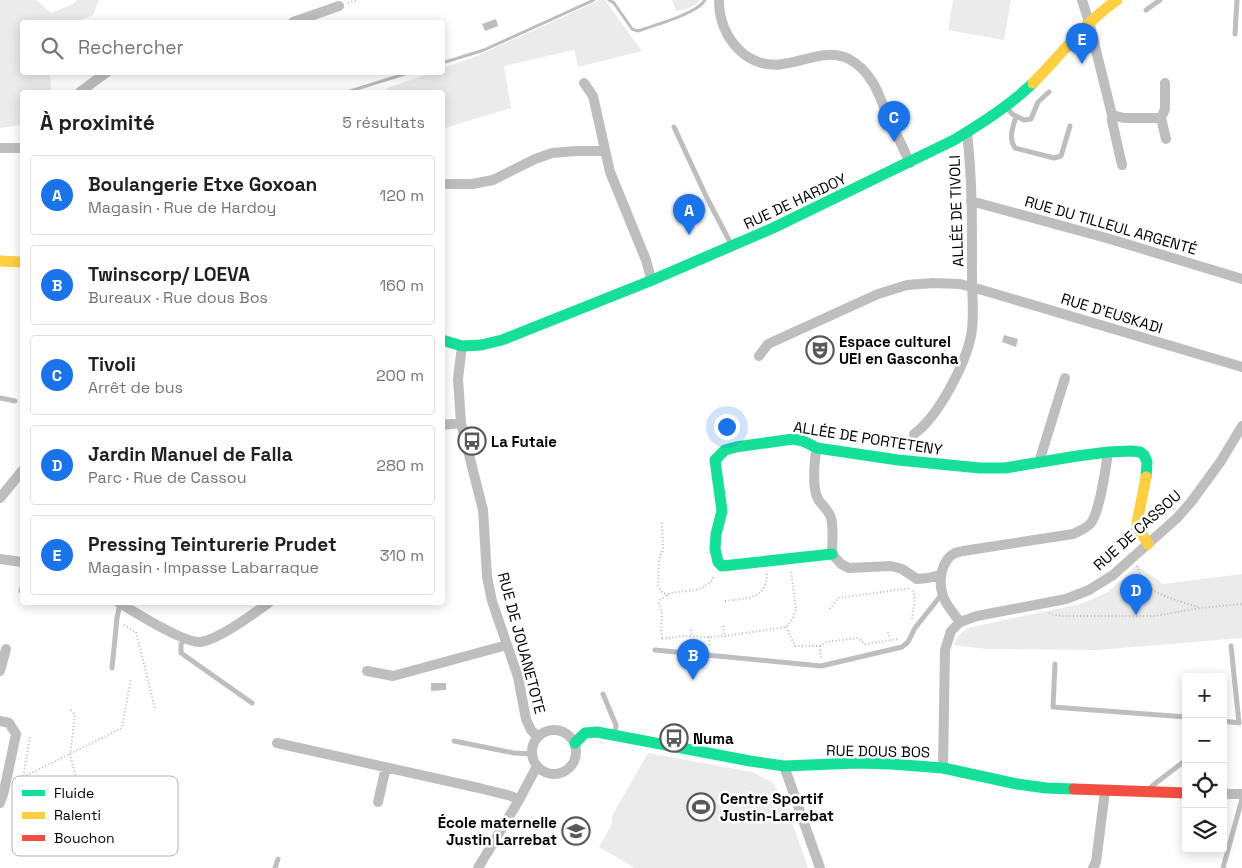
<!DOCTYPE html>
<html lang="fr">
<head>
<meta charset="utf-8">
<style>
  :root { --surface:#fff; --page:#f6f6f6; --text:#202124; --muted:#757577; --line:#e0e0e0; --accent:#1a73e8 }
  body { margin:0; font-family:"Space Grotesk",sans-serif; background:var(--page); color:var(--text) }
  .controls { position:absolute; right:15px; bottom:15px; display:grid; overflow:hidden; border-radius:5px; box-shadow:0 2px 12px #0003 }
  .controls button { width:45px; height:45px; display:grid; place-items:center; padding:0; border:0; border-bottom:1px solid var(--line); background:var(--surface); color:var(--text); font:25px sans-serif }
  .you { position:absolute; left:726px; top:426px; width:18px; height:18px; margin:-12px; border:4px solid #fff; border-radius:50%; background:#1a73e8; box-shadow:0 0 0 8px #1a73e833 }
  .badge { display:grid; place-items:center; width:32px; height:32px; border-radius:50%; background:var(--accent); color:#fff; font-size:16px; font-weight:700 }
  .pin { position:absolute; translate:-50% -41px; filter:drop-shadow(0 1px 2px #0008) }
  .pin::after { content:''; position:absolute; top:26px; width:18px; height:15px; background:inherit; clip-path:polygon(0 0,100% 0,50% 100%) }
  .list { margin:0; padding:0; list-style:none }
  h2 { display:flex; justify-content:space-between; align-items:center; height:65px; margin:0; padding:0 20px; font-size:21px }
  h2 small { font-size:16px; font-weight:400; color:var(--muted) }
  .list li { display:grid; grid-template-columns:32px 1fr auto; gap:15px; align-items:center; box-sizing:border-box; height:80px; margin:0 10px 10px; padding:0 10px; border:1px solid var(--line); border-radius:5px }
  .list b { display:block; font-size:19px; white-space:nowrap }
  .list p { margin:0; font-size:16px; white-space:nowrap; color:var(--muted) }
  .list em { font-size:16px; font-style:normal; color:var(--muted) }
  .icon { flex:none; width:28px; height:28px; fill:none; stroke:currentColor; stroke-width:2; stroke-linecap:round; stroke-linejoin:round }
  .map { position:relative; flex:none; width:1242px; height:868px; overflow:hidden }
  .search { position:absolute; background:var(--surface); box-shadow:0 2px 12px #0003; left:20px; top:20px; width:425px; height:55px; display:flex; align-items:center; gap:12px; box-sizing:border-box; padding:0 18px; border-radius:5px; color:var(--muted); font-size:19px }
  .panel { position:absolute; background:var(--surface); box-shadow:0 2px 12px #0003; left:20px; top:90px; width:425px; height:515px; border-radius:5px }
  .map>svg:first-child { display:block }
  .green { fill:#ebebeb }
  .water { fill:#bdbdbd }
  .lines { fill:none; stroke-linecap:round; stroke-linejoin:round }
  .stream { stroke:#bdbdbd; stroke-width:3 }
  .path { stroke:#b9b9b9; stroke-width:2; stroke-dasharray:1 2.5; stroke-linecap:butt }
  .lane { stroke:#bebebe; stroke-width:5 }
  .street { stroke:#bebebe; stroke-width:10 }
  .fast { stroke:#16e098; stroke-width:11 }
  .slow { stroke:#ffcf43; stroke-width:11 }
  .jam { stroke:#f24e42; stroke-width:11 }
  .labels { text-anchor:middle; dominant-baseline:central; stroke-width:5; stroke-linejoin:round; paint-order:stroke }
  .street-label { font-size:15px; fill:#000; stroke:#fff }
  .poi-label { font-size:15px; font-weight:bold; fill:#000; stroke:#fff; text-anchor:start }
  .key { fill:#fff; stroke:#b2b2b2; stroke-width:1 }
  .key-label { font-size:14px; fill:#000 }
</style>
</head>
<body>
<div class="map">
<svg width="1242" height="868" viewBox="0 0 1242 868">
  <rect width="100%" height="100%" fill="#fff"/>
  <path class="green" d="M0,0H36L51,13L73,4L77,0H99L93,15L76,22H22V72L50,73L51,92H22V125L0,128Z
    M600,0H605L642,51L578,67L574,50L504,66L511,108L451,126L443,129L442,92H388L387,88L431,73L442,72L443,68L477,56Z
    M672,0H701C694,7 685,10 676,11Z
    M953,0H1011L1004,40L948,30Z
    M1137,565L1163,584L1242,574V638L1097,650L985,649L954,645C957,636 962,631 971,627L1081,604L1108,592Z
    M648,753L752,772L772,782L783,798L803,853L808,868H635L599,847L612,824V816Z"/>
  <path class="water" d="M496,19L498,26L485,31L482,24Z
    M1004,335L1018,339L1016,347L1002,342Z
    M431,683H446V690L431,691Z"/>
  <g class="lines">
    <path class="stream" d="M609,0L614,3L632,29L638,31C654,25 697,14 705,0
      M442,63L484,50L594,0
      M347,92L411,72"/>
    <path class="path" d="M348,3L358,0
      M807,342L810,349
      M901,447L903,437
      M662,523L663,549L659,560L658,586L662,592L668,595
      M1137,566C1140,574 1143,581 1149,587C1161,597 1183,602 1198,607
      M725,601C746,598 767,600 767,573
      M830,609L838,598L911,588
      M1049,613L1054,615L1064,616H1155L1200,608L1242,604
      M912,619L915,599L913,589
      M124,625L136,632L155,708
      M723,626L725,636
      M786,627L795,646H820L826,642L858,638L865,644L898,639
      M691,630L692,637
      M888,632L890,639
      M709,637L710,647
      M662,638L661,626L662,614L659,603L660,600L670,593L695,590L704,587L711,581L714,576
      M662,639L682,636L708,637L725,636L786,627L793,618L796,609L791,570
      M820,646L821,659
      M71,710L75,715L70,755L80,793
      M17,780L122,728L131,678
      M21,790L30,736"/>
    <path class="lane" d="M1146,10L1160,0
      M1235,34L1237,0
      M1007,107L1012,114L1024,120L1031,119L1038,102L1049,92
      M1016,116C1013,128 1008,137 1015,148L1054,158L1061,156L1070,126
      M674,127L706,196L732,246
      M0,398L15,401
      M21,591L22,588
      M183,639L181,645V653L252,703
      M655,650L821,666L902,647L908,642L915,628L942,594
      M1055,664L1053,707L1186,717
      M112,668L117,618L120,604
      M603,694L616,725L615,733
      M1223,721L1239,723L1231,646
      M454,741L514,753L532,754
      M1149,789L1157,782L1186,760
      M275,868L278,859
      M1223,868L1242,799"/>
    <path class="street" d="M719,0C719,16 723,30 733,43C739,51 746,57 756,61C788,75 819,44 849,59C858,64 866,72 871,80C877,88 880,98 884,107C893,126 901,144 910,163
      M1082,0L1089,22L1112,115L1124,118H1161L1165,109V83
      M293,22L339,6
      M584,83L593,96L610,172L646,260L650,275V281
      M80,92L107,72
      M1112,115V121L1122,165
      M1161,118L1166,139
      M0,148H22
      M447,184H472L493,180L535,159L552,153L576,151H605
      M971,201L1110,239L1242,279
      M462,346L458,379L461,423L483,510L487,577L492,601L518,677L526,719L531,730L538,737
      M759,356L768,344L878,294L907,285L933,283L960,284L972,287L1242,367
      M442,425L461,423
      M914,434C938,417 965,365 971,336C974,320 973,302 972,286C972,236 973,184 967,133
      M817,448C814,461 812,488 818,499C822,506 829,510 831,518C834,529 832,542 832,554L841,564L849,568L891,566L902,569L917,579L928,578L940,575
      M1039,462L1065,378
      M0,498L22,471
      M0,559L22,562
      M118,602C134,612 185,644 201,642C220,639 253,614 270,602
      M960,622C954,614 946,605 943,596C938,582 941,560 955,553C958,552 960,552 963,551L1073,534C1079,531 1085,529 1090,524C1099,515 1106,467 1108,452
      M0,671L6,649
      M367,671L393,676L507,645
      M0,721L9,723L16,734L4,791L0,803
      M532 752a22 22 0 1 1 44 0a22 22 0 1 1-44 0Z
      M277,743L479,788L511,796L519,800
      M784,766L820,868
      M943,768L945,650L951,631L960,622L977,616L1066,599L1089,590L1113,575L1177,518L1191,502L1221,461L1242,426
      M1223,794H1242
      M378,802L386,767
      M478,868L519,800L537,766
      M1093,868L1096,862L1105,791"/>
    <path class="fast" d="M442,340L462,346L481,345L502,340L650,281L773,228L954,140C982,123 1009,106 1033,83
      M832,554L722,566L718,562L715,549L716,534L722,511L715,460L725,450L736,447L793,439L803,441L817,448L898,460L980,468H1005L1077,456L1108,452L1132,451L1140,452L1144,455L1147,462L1146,477
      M575,743L585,733L597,732L750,761L784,766L857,763L891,764L943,768L1017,784L1046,788L1074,789"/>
    <path class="slow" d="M1033,83C1061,55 1084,23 1117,0
      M0,261L22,262
      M1146,477L1137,523L1138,528L1148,544"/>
    <path class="jam" d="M1074,789L1186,793"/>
  </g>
  <defs>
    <g id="theatre-ring" transform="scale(1.4375)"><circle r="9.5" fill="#fff" stroke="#595959" stroke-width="1.5"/><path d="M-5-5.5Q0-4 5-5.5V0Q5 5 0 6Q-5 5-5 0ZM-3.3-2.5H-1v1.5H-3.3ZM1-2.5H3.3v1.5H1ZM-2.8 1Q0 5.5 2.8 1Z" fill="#595959"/></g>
    <g id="bus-ring" transform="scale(1.4375)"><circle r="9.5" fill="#fff" stroke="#595959" stroke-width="1.5"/><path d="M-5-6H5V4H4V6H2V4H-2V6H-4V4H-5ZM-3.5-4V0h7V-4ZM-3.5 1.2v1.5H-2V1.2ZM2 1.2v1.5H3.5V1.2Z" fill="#595959"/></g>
    <g id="stadium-ring" transform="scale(1.4375)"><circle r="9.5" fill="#fff" stroke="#595959" stroke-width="1.5"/><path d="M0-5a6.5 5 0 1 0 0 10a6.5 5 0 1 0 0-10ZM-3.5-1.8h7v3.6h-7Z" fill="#595959"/></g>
    <g id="school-ring" transform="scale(1.4375)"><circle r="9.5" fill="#fff" stroke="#595959" stroke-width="1.5"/><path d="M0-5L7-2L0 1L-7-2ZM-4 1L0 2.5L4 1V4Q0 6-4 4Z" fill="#595959"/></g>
  </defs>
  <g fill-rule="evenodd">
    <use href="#theatre-ring" x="820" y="350"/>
    <use href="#bus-ring" x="472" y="441"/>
    <use href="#bus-ring" x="674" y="738"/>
    <use href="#stadium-ring" x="701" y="807"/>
    <use href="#school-ring" x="576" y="831"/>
  </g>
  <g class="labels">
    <g class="street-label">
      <text transform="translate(795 201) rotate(-25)">RUE DE HARDOY</text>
      <text transform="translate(956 211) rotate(-92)">ALLÉE DE TIVOLI</text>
      <text transform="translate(1111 225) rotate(16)">RUE DU TILLEUL ARGENTÉ</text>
      <text transform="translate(1112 313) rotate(17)">RUE D'EUSKADI</text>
      <text transform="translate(868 438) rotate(9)">ALLÉE DE PORTETENY</text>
      <text transform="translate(1137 530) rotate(-42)">RUE DE CASSOU</text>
      <text transform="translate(522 643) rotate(75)">RUE DE JOUANETOTE</text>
      <text transform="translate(878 751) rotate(1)">RUE DOUS BOS</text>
    </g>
    <g class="poi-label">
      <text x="839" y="341">Espace culturel<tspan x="839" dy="17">UEI en Gasconha</tspan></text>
      <text x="491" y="441">La Futaie</text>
      <text x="693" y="738">Numa</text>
      <text x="720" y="798">Centre Sportif<tspan x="720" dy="17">Justin-Larrebat</tspan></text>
      <text x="557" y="822" text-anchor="end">École maternelle<tspan x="557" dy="17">Justin Larrebat</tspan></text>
    </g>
  </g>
  <rect x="12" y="776" width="166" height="80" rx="8" class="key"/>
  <rect x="22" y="790" width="23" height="6" fill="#16e098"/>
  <rect x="22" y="812" width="23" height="7" fill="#ffcf43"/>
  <rect x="22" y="835" width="23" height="6" fill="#f24e42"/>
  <g class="key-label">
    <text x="54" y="798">Fluide</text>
    <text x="54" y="820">Ralenti</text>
    <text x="54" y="843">Bouchon</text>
  </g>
</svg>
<div class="controls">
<button>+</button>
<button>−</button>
<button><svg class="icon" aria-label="locate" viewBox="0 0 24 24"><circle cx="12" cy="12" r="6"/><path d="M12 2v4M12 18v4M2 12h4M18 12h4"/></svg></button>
<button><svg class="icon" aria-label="layers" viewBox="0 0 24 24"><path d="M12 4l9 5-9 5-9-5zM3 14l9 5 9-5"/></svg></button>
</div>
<div class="you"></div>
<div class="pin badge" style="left:689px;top:235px">A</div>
<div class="pin badge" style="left:693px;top:680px">B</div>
<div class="pin badge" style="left:894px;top:142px">C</div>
<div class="pin badge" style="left:1136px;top:615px">D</div>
<div class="pin badge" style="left:1082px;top:64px">E</div>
<div class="search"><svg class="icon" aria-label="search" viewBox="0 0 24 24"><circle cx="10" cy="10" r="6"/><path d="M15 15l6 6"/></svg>Rechercher</div>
<section class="panel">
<h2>À proximité<small>5 résultats</small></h2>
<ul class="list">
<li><span class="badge">A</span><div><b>Boulangerie Etxe Goxoan</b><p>Magasin · Rue de Hardoy</p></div><em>120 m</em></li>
<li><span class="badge">B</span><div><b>Twinscorp/ LOEVA</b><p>Bureaux · Rue dous Bos</p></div><em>160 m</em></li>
<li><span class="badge">C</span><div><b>Tivoli</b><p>Arrêt de bus</p></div><em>200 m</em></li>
<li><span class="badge">D</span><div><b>Jardin Manuel de Falla</b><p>Parc · Rue de Cassou</p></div><em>280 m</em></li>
<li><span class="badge">E</span><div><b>Pressing Teinturerie Prudet</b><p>Magasin · Impasse Labarraque</p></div><em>310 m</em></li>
</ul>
</section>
</div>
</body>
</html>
